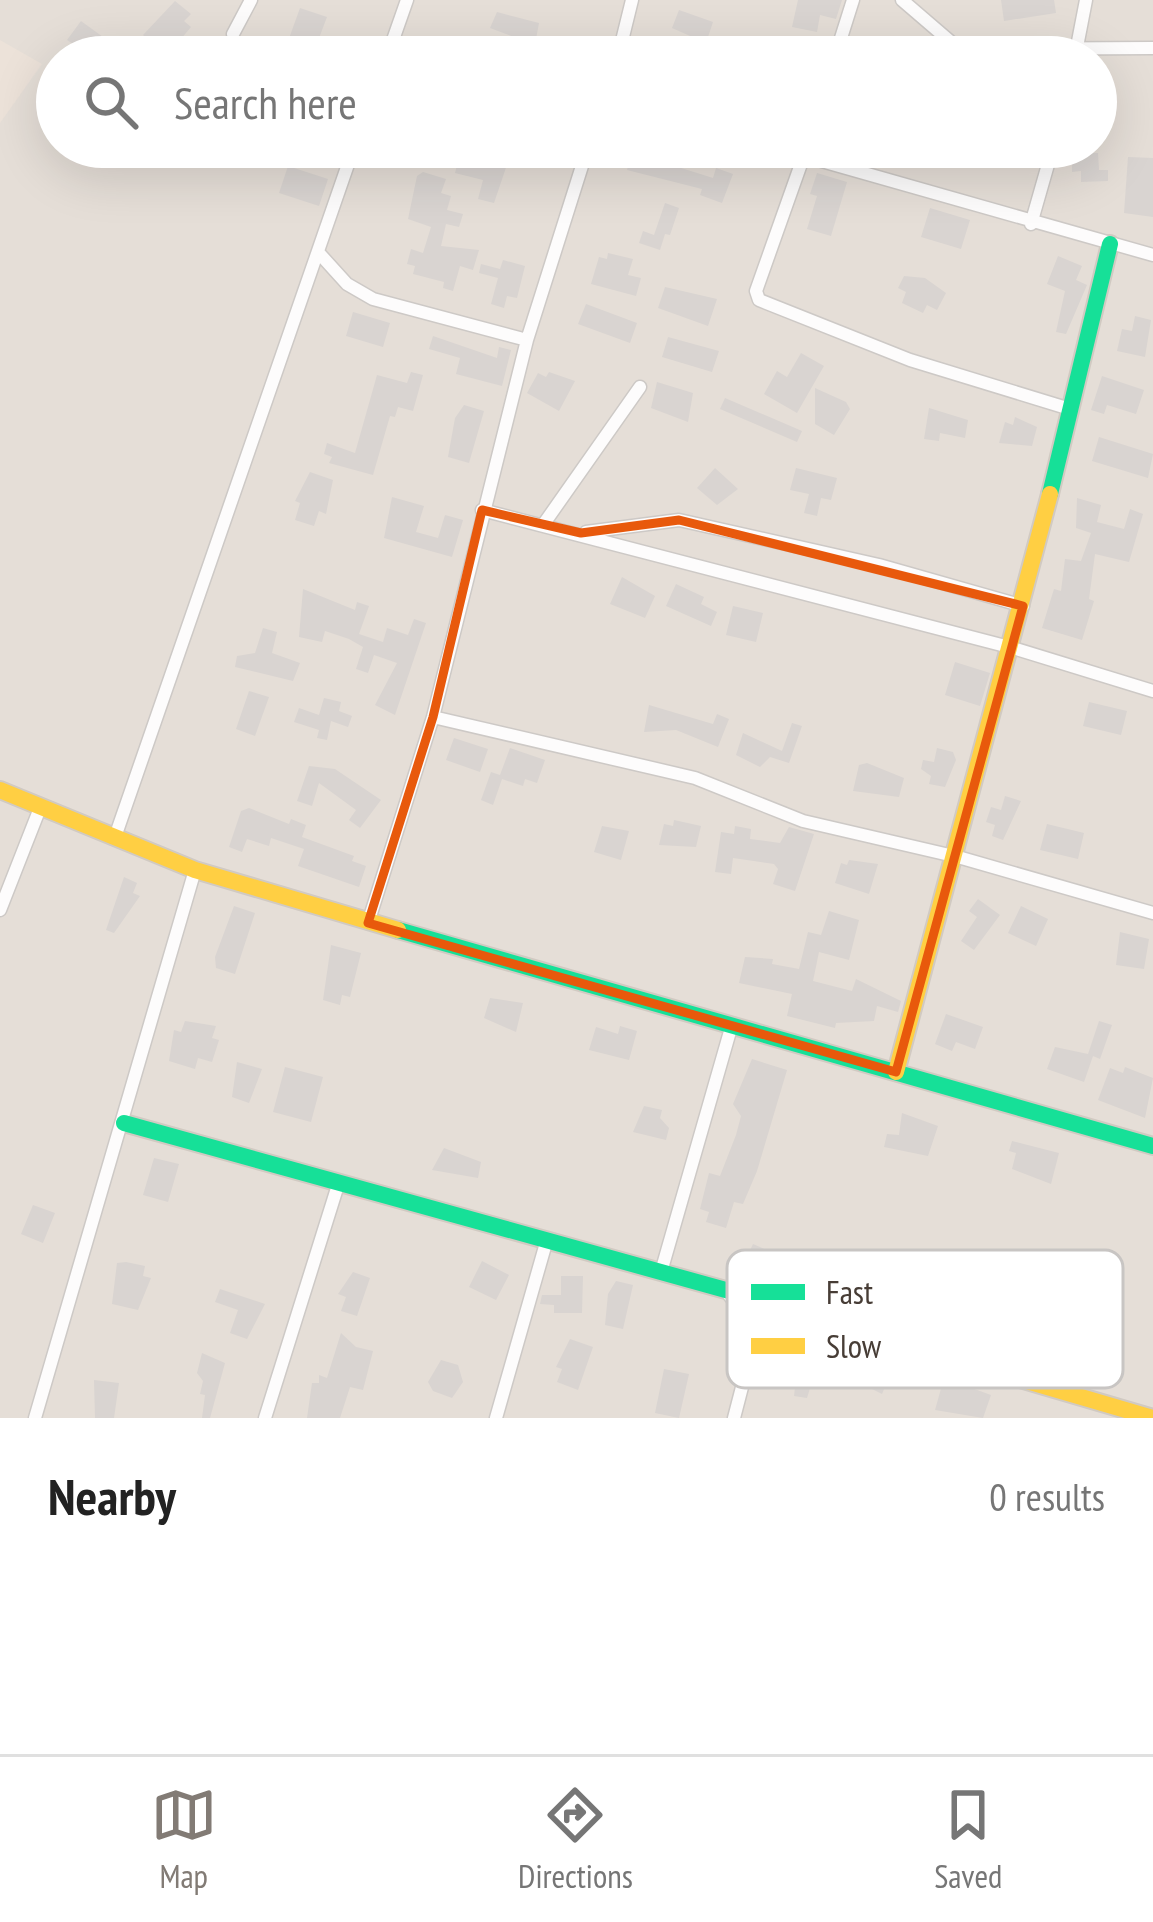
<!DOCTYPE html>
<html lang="en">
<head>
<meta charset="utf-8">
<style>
  :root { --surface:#fff; --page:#f2f2f2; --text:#222; --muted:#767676; --line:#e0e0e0; --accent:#827b75 }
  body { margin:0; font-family:"PT Sans Narrow",sans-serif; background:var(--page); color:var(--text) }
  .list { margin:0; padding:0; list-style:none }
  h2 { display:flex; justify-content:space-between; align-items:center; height:156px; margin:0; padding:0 48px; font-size:51px }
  h2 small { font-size:39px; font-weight:400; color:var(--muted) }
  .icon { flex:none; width:66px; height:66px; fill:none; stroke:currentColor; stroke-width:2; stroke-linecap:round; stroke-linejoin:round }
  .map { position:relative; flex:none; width:1153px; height:1418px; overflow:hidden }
  .search { position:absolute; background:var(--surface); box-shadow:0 12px 48px #0002; left:36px; right:36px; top:36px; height:132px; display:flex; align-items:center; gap:30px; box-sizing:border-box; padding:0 42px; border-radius:66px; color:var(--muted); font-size:45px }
  .sheet { height:336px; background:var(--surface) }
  nav { display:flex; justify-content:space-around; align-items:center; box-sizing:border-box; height:168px; border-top:3px solid var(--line); background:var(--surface); font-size:33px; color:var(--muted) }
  nav a { display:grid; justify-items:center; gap:6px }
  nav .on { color:var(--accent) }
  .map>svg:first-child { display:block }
  .residential { fill:#e5ded7; fill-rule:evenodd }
  .education { fill:#ece2d9 }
  .building { fill:#d9d4d1 }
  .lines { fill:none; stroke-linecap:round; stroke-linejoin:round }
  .street-casing { stroke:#cdc9c6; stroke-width:15 }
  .fast-casing { stroke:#d1cac2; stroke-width:20 }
  .slow-casing { stroke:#d1cac2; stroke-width:20 }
  .street { stroke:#fdfcfc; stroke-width:12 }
  .fast { stroke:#16e098; stroke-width:16 }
  .slow { stroke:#ffcf43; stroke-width:16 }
  .marked { fill:none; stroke:#e8590c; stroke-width:9; stroke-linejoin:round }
  .key { fill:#fff; stroke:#c8c5c3; stroke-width:3 }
  .key-label { font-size:33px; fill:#473d36 }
</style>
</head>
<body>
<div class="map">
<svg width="1153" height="1418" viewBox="0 0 1153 1418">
  <rect width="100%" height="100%" fill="#f1edea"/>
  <path class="residential" d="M0,0H1153V1418H0ZM57,57H1096V147H57Z"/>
  <path class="education" d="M0,40L42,64L0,123Z"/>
  <path class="building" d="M798,0H842L836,19L820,15L817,32L792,27Z
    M1001,0H1054L1056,13L1004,21Z
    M175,1L191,14L184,21L191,27L175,46L200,57H170L143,35Z
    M300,8L327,17L313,54L287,44Z
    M679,10L713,22L706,43L672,28Z
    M497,12L539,23L534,50L518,47L519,39L490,28Z
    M81,21L103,37L89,57H64L73,44L67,40Z
    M491,147H513L494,203L478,199L483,180L455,173L461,149L489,155Z
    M649,147L672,152L670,160L678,167L713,178L716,168L733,174L722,203L700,195L702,189L627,170L634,148L647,153Z
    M1081,153H1098L1099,170H1108V181L1081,182V171L1072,172V157Z
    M1128,157L1153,158V217L1124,213Z
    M288,166L328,179L319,206L279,193Z
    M423,172L446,179L441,193L451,196L447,210L463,214L459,227L446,224L441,246L479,250L473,270L460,266L453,291L443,288L444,282L413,274L415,266L407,264L411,249L423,253L431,227L408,219L417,176Z
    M817,173L847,182L831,236L807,229L817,196L810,194Z
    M665,203L679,208L670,235L665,234L660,250L639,243L643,231L654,235Z
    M930,208L970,220L961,249L921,237Z
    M608,253L633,259L628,275L641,278L636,296L591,284L599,257L607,259Z
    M1058,256L1082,266L1076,280L1087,285L1066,334L1056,332L1065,291L1047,284Z
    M503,260L525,266L517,298L507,296L504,308L491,304L498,278L479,273L481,264L500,269Z
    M904,276L925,278L946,293L937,310L927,305L923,313L902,303L906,292L898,288Z
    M665,287L717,299L708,326L658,308Z
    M586,304L637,323L630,343L578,324Z
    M353,312L390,323L383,347L346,336Z
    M1135,316L1151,320L1145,357L1117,351L1122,329L1132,331Z
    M433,336L497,358L499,347L511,350L502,386L456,374L460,358L429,349Z
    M668,337L719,351L712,372L662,357Z
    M801,353L824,366L797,413L764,394L777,371L787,377Z
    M411,372L423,375L413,411L398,407L395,417L390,416L373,475L329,463L332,457L324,454L327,443L355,453L377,375L407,383Z
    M549,372L575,381L559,411L527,393L538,373L546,377Z
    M1102,376L1144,390L1136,414L1107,405L1104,414L1091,410Z
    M657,382L693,393L688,422L651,408Z
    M815,388L846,402L850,409L834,435L815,424Z
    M725,398L802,431L797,442L720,409Z
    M464,405L484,411L469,463L448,457L455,418Z
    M929,408L968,420L965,438L940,433L939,441L924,439Z
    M1015,417L1037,427L1032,446L999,443L1005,422L1013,425Z
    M1099,437L1153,454L1148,478L1092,461Z
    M715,468L738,489L717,505L697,488Z
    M796,468L837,478L831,500L821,498L817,516L804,513L809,494L790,490Z
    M310,472L333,480L326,514L319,511L314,526L295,520L300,503L295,501Z
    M392,497L424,506L416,532L438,538L445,515L463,520L452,557L384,538Z
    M1077,498L1101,505L1097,522L1124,529L1130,509L1143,514L1129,562L1095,554L1089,599L1094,601L1082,640L1042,628L1054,589L1061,591L1065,559L1081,561L1091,533L1076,528Z
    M622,577L655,596L645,618L610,604Z
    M676,584L704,597L701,604L717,612L711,626L666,606Z
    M303,589L355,610L357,602L369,606L359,634L383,642L387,628L408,635L414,619L426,623L395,715L375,705L397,663L374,655L368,673L356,669L363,647L349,639L325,631L322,642L299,637Z
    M733,606L763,613L756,642L726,635Z
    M263,628L277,632L272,653L300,663L293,681L235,667L237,656L255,653Z
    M955,662L990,673L980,706L945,695Z
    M249,691L269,697L255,736L236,729Z
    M324,698L341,702L339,711L352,716L348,727L331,721L327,740L317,738L319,730L294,722L299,708L319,715Z
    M1089,702L1127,711L1121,735L1083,726Z
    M649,705L713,724L717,714L729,719L718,747L676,730L644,732Z
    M792,723L802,726L789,763L770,757L760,767L736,755L743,733L782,751Z
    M454,738L488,749L480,772L446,760Z
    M510,748L545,760L537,783L525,779L523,786L502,779L493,805L481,800L491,772L500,775Z
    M937,748L953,752L956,760L945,787L929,784L931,776L921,769L923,760L934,762Z
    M867,763L904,778L899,797L853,791L859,765Z
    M309,766L335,769L381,800L360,828L349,820L356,810L319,783L312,806L297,801Z
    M1005,796L1021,801L1003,840L992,836L995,825L986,822L991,807L1001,810Z
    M249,808L289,824L291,819L306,825L302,837L354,856L352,861L366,866L359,887L298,866L304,849L271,838L269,846L247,839L242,852L229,847L241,811Z
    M674,820L701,826L696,847L659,845L664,824L673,826Z
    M1047,824L1084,833L1078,859L1040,850Z
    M602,826L629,831L621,860L594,852Z
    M735,826L751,829L750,839L780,843L789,827L814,834L795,891L773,884L778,869L774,864L733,858L731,874L715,872L721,832L734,834Z
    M849,860L878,864L869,894L835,883L841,863L847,865Z
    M124,877L137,883L133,893L140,896L114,933L106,930Z
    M978,899L1000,915L974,950L961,941L977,917L969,911Z
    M234,906L255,913L235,974L216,968L215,957Z
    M1021,906L1048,919L1036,946L1008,933Z
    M829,911L859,920L849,960L819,952L813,981L852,991L856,979L901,1001L898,1012L877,1006L874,1021L836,1023L835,1028L787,1016L792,994L739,983L745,957L773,959L772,964L799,969L808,932L821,935Z
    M1120,932L1149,939L1144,969L1116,965Z
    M331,945L361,953L350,997L342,995L340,1005L323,1000Z
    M490,998L523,1003L516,1032L484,1018Z
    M946,1014L983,1027L975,1049L956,1042L952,1051L935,1044Z
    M185,1021L216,1026L212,1038L219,1040L212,1062L198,1058L195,1069L169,1061L174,1030L181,1032Z
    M1099,1021L1112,1025L1100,1059L1093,1056L1084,1082L1047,1069L1055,1047L1088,1054Z
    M620,1026L637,1031L629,1060L589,1050L596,1027L618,1034Z
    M752,1059L787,1070L757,1171L743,1204L734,1202L726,1228L706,1222L709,1212L700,1209L709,1173L720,1176L736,1135L741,1116L733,1104Z
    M237,1062L262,1069L249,1103L232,1097Z
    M285,1067L323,1077L311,1122L273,1112Z
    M1125,1067L1153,1078L1145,1118L1098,1100L1110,1068L1123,1073Z
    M644,1106L662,1110L660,1118L669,1128L666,1140L633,1132Z
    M902,1113L938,1126L928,1156L884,1147L887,1134L899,1135Z
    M1012,1141L1059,1153L1051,1184L1012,1169L1016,1153L1009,1151Z
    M444,1148L481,1162L478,1178L432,1170Z
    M154,1158L179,1164L168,1202L143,1195Z
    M33,1205L55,1213L43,1243L21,1234Z
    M753,1244L785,1258L777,1276L742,1267Z
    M482,1261L509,1275L496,1300L469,1287Z
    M126,1262L145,1266L143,1276L151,1278L138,1310L112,1304L117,1263Z
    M353,1272L370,1278L357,1316L341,1311L346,1297L338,1294Z
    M561,1276H583L582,1313H554V1305L540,1304L542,1295H561Z
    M616,1281L633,1285L623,1329L605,1325L608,1294Z
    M220,1289L265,1304L247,1339L230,1333L238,1310L215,1302Z
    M341,1333L356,1347L373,1351L363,1390L350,1387L340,1418H307L312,1383H319V1375L327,1378Z
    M798,1336L824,1342L807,1398L794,1396L797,1370L791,1369L800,1349L795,1345Z
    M570,1339L593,1347L578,1390L557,1382L562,1369L556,1367Z
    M850,1345L891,1373L882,1394L836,1371Z
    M202,1353L225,1363L210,1418H202L205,1395L200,1394L203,1381L197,1373Z
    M441,1360L458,1365L463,1382L452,1398L433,1391L428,1382Z
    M664,1369L689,1374L679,1418L655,1413Z
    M944,1378L991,1395L983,1418L935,1410Z
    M94,1380L119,1383L114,1418H95Z"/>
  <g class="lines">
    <g class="street-casing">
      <path id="street" d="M902,0L959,49L1153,48
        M233,34L251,0
        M387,57L407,0
        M618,57L632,0
        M835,57L853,0
        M1075,57L1086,0
        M807,147L756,291L759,300L910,360L1070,409
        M804,156L1153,255
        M1031,224L1053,147
        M318,252L347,284L373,299L527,340
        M482,510L1013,648L1153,691
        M543,525L640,387
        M586,532L679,520L879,565L1023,606
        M433,717L695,778L803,821L958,857L1153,913
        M115,837L354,147
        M0,910L40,808
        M368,923L433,717L527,340L588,147
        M661,1272L731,1028
        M726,1291L746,1317L754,1341L787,1307
        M35,1418L195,870
        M265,1418L338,1185
        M496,1418L546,1243
        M734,1418L754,1341"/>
    </g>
    <g class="fast-casing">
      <path id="fast" d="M1050,494L1110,244
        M398,930L1153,1146
        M124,1123L787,1307L877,1337"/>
    </g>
    <g class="slow-casing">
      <path id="slow" d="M0,790L195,870L398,930
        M896,1072L1050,494
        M877,1337L1153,1418"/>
    </g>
    <use href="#street" class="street"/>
    <use href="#fast" class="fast"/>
    <use href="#slow" class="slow"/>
  </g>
  <path class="marked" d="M482,510L581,533L679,520L1023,606L896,1072L368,923L433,717Z"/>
  <rect x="727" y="1250" width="396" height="138" rx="18" class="key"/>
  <rect x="751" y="1284" width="54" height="16" fill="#16e098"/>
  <rect x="751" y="1338" width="54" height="16" fill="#ffcf43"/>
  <g class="key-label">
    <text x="826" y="1304">Fast</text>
    <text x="826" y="1358">Slow</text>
  </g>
</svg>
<div class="search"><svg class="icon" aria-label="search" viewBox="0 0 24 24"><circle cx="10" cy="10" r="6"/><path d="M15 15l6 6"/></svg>Search here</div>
</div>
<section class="sheet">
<h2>Nearby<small>0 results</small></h2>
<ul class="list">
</ul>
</section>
<nav>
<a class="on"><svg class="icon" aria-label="map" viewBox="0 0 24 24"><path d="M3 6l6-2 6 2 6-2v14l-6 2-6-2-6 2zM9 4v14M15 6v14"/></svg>Map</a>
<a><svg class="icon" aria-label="directions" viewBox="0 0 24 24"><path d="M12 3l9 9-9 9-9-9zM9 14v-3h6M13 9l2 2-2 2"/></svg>Directions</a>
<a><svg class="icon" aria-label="saved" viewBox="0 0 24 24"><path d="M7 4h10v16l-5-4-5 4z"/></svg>Saved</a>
</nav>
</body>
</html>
